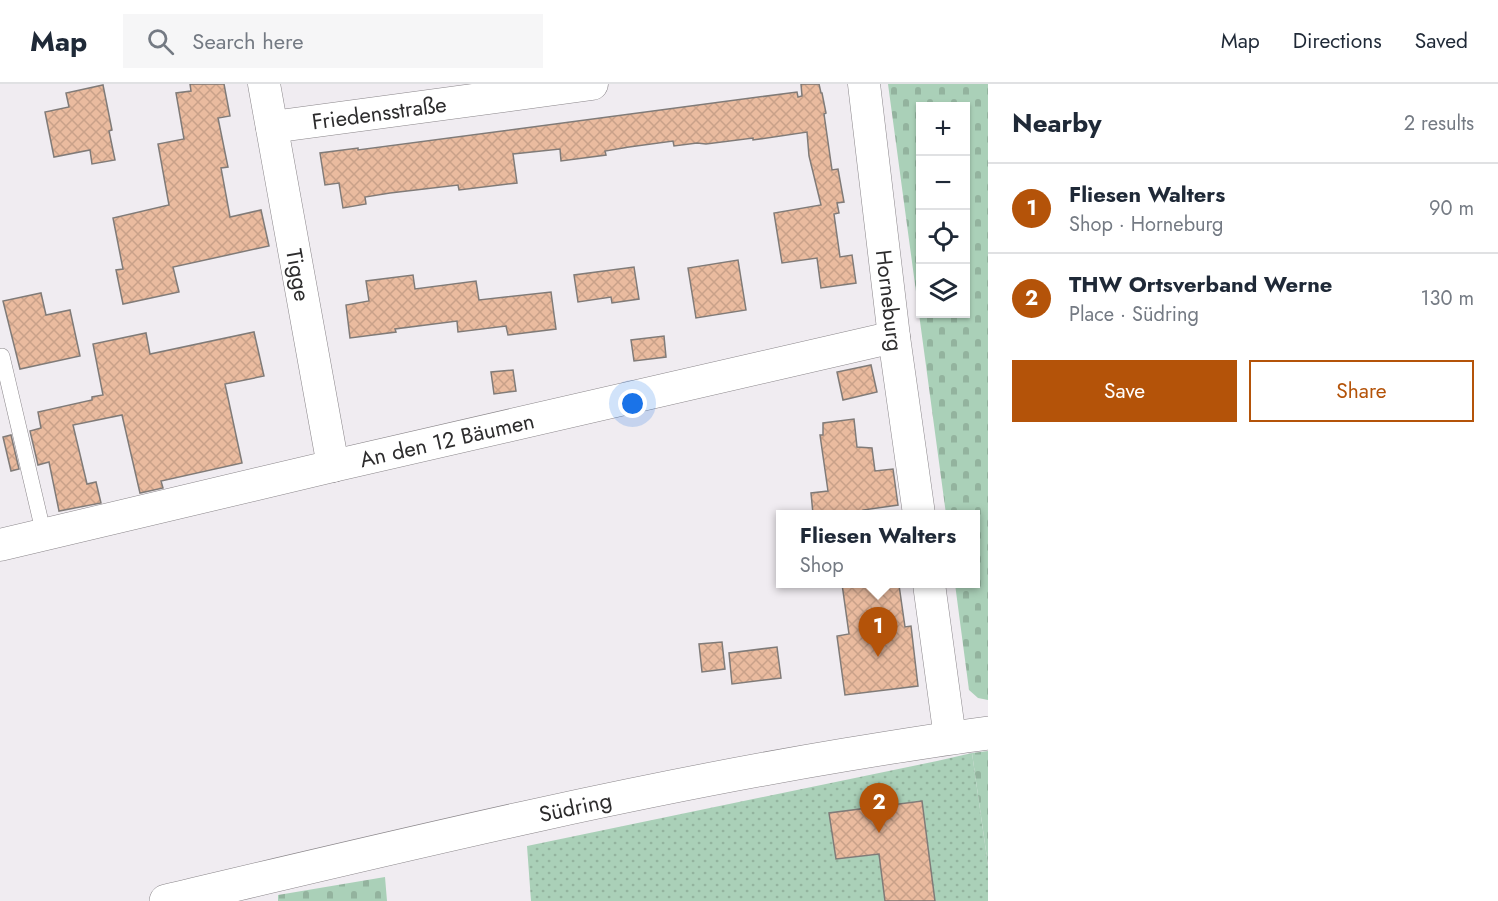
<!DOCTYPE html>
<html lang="en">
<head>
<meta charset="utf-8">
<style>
  :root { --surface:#fff; --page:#f6f6f7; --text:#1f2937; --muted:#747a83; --line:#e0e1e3; --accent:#b45309 }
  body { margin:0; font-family:Jost,sans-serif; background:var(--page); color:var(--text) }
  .controls { position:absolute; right:18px; top:18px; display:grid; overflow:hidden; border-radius:0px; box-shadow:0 2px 4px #0004 }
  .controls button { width:54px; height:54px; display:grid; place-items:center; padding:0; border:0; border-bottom:2px solid var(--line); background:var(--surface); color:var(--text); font:30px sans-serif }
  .you { position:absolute; left:633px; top:320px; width:21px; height:21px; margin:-15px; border:4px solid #fff; border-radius:50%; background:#1a73e8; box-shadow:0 0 0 9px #1a73e833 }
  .badge { display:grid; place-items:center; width:39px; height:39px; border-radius:50%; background:var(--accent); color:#fff; font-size:20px; font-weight:700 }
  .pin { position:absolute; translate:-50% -50px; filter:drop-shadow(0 2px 3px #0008) }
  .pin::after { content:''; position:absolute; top:32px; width:21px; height:18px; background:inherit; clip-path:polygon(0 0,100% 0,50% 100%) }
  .popup { position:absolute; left:776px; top:426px; width:204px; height:78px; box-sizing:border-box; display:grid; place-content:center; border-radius:0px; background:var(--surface); filter:drop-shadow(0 2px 4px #0005); font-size:20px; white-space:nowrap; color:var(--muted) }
  .popup b { font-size:22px; color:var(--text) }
  .popup::after { content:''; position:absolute; left:50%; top:100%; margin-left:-12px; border:12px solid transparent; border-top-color:var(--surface) }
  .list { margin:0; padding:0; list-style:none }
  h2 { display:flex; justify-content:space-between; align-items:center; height:78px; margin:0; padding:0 24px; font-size:26px }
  h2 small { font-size:20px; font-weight:400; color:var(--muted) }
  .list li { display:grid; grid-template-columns:39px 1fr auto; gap:18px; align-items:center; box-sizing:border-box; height:90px; padding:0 24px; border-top:2px solid var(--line) }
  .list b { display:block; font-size:22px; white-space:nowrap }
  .list p { margin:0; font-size:20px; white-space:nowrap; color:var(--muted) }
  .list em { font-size:20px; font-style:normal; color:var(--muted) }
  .actions { display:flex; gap:12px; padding:18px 24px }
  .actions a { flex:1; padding:14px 0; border:2px solid var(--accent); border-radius:0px; text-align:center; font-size:21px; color:var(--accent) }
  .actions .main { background:var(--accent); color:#fff }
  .icon { flex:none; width:33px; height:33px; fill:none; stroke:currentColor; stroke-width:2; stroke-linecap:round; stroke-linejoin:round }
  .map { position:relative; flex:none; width:988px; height:817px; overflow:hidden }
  header { display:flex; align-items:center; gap:36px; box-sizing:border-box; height:84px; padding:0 30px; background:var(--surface); border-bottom:2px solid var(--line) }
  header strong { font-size:28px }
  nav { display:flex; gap:33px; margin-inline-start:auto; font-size:21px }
  .search { width:420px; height:54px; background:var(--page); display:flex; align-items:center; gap:15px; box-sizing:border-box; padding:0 21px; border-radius:0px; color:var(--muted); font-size:22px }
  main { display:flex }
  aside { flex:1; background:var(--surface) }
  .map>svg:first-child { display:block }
  .grass { fill:url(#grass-dots) }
  .cemetery { fill:url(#cemetery-stones); fill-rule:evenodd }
  .building { fill:url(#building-cross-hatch); stroke:#807b78; stroke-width:1.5 }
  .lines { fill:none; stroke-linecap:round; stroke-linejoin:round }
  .service-casing { stroke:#8a868a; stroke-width:16 }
  .minor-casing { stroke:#8a868a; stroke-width:33 }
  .tertiary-casing { stroke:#8a868a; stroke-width:34 }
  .service { stroke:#fff; stroke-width:15 }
  .minor { stroke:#fff; stroke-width:32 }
  .tertiary { stroke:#fff; stroke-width:33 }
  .labels { text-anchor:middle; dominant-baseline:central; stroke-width:4.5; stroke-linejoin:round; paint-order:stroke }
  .street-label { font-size:22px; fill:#2d2c2d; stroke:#f0ecf1 }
</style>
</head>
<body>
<header>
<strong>Map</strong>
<div class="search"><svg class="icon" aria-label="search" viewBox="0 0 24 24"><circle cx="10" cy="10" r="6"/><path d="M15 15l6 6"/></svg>Search here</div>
<nav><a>Map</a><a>Directions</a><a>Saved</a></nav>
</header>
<main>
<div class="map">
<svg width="988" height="817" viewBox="0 0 988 817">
  <defs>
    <pattern id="grass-dots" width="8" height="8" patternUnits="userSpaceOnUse" patternTransform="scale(1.5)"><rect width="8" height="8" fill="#aad0b8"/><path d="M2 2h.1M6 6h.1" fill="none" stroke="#93b39e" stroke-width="1.8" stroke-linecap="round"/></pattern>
    <pattern id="cemetery-stones" width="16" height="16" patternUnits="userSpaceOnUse" patternTransform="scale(1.5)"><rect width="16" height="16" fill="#aad0b8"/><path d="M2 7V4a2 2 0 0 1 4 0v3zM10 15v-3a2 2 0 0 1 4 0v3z" fill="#93b39e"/></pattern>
    <pattern id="building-cross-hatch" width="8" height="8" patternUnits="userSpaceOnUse" patternTransform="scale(1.5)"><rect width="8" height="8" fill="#eabb9f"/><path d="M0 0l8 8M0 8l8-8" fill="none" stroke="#c9a189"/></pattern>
  </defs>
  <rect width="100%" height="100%" fill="#f0ecf1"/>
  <path class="grass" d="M972,669L988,781V817H531L527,762L937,677Z"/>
  <path class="cemetery" d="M888,0H988V616L978,614L969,606L955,500H976V430H946ZM966,22V230H920V22Z
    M988,667V781L972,669Z
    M385,793L387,817H278V811Z"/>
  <path class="building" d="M190,0H224L230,32L218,34L228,83L221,84L230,133L261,126L269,162L173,183L179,208L123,220L116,186L123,185L113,134L169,121L158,60L184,55L176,9L191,7Z
    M801,0H819L821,9H822L826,29L824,30L832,86L838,85L844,118L837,119L839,129L834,130L840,173L852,171L856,199L821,204L817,174L782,179L774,129L821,121L809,72L807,48L753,56V54L706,60L697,59L674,62L673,57L629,63L605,67L606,71L561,77L560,65L513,70L517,99L459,106L458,101L390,109L365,113L366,120L343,124L339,99L325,101L320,69L358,64V66L797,8L798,13L802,12Z
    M103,1L112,46L109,47L115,76L92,80L90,66L54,73L45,28L69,23L66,9Z
    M738,176L746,226L696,234L688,184Z
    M634,183L639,215L612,219L611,213L578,218L574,191Z
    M413,191L415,205L476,197L479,216L551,208L556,245L508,251L506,242L458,248L457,237L395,245L396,248L350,254L346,221L369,217L366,197Z
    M41,209L46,231L70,226L80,272L20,285L3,217Z
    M254,248L264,292L225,300L242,379L161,397L163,404L140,409L122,331L73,341L87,400L96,398L101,419L59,427L49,378L38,381L30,347L41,344L38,328L92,316V313L103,311L93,260L146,249L150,270Z
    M664,252L666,273L634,277L631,256Z
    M871,281L877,308L843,316L837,288Z
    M513,286L516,307L494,310L491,288Z
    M854,335L857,363L872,364L875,387L893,385L898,421L863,426L864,430H813L811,409L828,407L820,351H823V339Z
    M11,351L19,385L11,387L3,353Z
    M842,500H872L871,505L899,501L905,543L911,542L918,602L845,611L837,552L849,550Z
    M722,558L725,585L702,588L699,560Z
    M777,563L781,594L732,600L729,569Z
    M922,717L935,817H885L879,770L836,775L829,729Z"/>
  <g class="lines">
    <g class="service-casing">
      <path id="service" d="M2,272L44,451"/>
    </g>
    <g class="minor-casing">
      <g id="minor">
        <path id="s1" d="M264,0L333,382"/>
        <path id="s2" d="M864,0L894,253L919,430"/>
        <path id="s3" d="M272,43L592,0"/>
        <path id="s4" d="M0,461L333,382L894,253"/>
        <path d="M929,500L950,654"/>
      </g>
    </g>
    <g class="tertiary-casing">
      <g id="tertiary">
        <path id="s5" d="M166,817C391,764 616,709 844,671C892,663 940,655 988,649"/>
      </g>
    </g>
    <use href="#service" class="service"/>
    <use href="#minor" class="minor"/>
    <use href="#tertiary" class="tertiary"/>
  </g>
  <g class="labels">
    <g class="street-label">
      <text stroke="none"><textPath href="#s3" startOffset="108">Friedensstraße</textPath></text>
      <text stroke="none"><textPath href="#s1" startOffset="194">Tigge</textPath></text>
      <text stroke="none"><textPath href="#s2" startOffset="218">Horneburg</textPath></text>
      <text stroke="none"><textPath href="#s4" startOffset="459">An den 12 Bäumen</textPath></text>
      <text stroke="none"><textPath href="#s5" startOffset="420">Südring</textPath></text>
    </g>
  </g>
</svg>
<div class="controls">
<button>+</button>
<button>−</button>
<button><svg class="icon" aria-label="locate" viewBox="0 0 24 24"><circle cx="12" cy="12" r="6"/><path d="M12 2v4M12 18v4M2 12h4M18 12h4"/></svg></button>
<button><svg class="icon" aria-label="layers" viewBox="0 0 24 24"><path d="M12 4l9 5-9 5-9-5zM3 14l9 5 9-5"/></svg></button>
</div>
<div class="you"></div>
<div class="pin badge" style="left:878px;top:573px">1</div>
<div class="popup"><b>Fliesen Walters</b>Shop</div>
<div class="pin badge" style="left:879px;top:749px">2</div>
</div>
<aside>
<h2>Nearby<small>2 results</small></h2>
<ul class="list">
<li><span class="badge">1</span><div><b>Fliesen Walters</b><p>Shop · Horneburg</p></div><em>90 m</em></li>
<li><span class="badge">2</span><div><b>THW Ortsverband Werne</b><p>Place · Südring</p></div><em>130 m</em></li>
</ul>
<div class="actions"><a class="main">Save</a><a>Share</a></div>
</aside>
</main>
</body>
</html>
